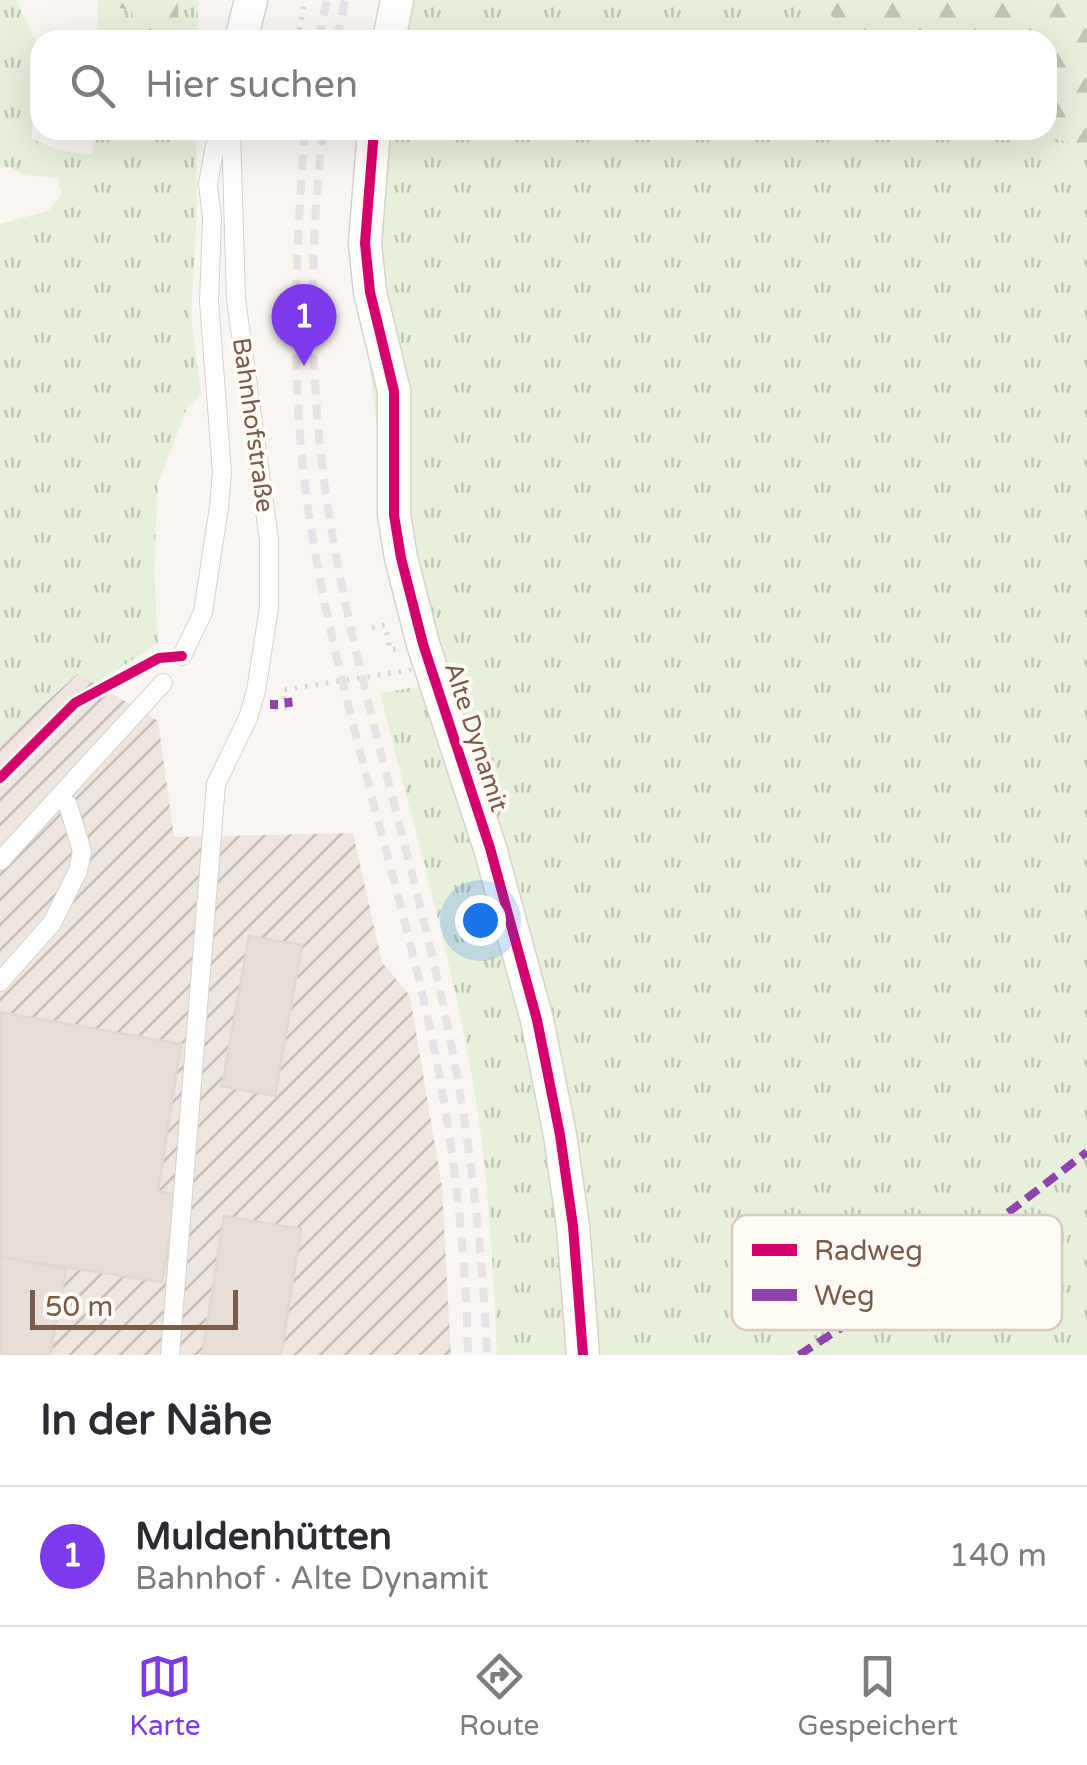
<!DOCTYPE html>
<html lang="de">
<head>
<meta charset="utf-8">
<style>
  :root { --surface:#fff; --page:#f2f2f3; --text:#2b2b33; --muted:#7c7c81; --line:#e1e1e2; --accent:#7c3aed }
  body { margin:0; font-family:"Varela Round",sans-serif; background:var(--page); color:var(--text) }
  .scale { position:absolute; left:30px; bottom:25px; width:208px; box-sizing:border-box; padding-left:10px; border:5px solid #7a5c4d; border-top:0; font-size:28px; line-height:35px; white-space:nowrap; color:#7a5c4d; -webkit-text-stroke:8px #fffaf3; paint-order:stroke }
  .you { position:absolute; left:480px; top:920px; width:35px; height:35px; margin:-25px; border:8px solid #fff; border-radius:50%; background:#1a73e8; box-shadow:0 0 0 15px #1a73e833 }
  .badge { display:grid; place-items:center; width:65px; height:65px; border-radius:50%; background:var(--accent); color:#fff; font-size:32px; font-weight:700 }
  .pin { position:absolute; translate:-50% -82px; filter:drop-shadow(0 2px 5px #0008) }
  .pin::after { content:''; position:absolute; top:52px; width:35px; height:30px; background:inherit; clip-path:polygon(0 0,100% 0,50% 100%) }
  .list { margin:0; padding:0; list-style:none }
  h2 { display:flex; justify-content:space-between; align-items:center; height:130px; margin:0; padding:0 40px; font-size:42px }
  h2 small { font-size:32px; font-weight:400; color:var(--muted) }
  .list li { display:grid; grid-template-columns:65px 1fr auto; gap:30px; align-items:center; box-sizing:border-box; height:140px; padding:0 40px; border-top:2px solid var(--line) }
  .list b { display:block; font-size:38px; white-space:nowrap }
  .list p { margin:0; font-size:32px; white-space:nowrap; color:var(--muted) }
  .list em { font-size:32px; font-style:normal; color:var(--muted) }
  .icon { flex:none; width:55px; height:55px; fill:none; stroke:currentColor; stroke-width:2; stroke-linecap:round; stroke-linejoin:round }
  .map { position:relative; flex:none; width:1087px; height:1355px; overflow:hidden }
  .search { position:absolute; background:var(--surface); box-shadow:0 10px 40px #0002; left:30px; right:30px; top:30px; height:110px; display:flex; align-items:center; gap:25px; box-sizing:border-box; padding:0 35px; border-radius:30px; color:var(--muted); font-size:38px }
  .sheet { height:270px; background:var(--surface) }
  nav { display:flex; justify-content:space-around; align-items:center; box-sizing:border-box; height:140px; border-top:2px solid var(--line); background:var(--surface); font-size:28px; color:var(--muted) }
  nav a { display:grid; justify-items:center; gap:5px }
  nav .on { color:var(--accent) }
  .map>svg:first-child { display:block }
  .industrial { fill:url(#industrial-furrows) }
  .grass { fill:url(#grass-tufts) }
  .forest { fill:url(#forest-firs) }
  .building { fill:#e6ded7; stroke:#e2d8d2; stroke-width:2.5 }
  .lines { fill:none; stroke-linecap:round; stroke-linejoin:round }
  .lane-casing { stroke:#d7d1cb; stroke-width:20 }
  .street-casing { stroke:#d7d1cb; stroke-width:35 }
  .path { stroke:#dcd5d0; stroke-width:5; stroke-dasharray:2.5 8; stroke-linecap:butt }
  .lane { stroke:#fefefd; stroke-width:18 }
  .street { stroke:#fefefd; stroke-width:32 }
  .rail { stroke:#e6e3e7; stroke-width:8; stroke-dasharray:15 10; stroke-linecap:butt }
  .path-bridge { stroke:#dcd5d0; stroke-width:5; stroke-dasharray:2.5 8; stroke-linecap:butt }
  .quiet { stroke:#8e44ad; stroke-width:8; stroke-dasharray:15 8; stroke-linecap:butt }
  .cycleway-casing { stroke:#fffaf3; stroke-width:16 }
  .cycleway { stroke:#d6006c; stroke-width:10 }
  .labels { text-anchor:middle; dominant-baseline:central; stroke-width:8; stroke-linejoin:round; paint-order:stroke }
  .street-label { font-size:25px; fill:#7a5c4d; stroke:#fffaf3 }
  .key { fill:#fffaf3; stroke:#d7cbc1; stroke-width:2.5 }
  .key-label { font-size:28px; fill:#7a5c4d }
</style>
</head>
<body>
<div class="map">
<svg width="1087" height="1355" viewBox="0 0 1087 1355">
  <defs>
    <pattern id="industrial-furrows" width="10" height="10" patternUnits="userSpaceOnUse" patternTransform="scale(2.5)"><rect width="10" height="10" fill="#ede5e0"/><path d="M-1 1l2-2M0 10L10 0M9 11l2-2" fill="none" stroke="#c5bdb8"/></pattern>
    <pattern id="grass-tufts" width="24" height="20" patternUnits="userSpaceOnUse" patternTransform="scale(2.5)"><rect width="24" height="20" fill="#e7f0db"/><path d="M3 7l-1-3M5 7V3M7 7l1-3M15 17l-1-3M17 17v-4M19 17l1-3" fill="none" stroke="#c0c6b4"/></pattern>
    <pattern id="forest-firs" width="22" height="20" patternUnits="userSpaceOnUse" patternTransform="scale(2.5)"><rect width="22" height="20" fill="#e7f0db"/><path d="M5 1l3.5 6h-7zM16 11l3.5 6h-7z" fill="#c0c6b4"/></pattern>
  </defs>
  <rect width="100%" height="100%" fill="#f9f5f0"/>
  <path class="industrial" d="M78,673L158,721L174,837L353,833L382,962L410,996L442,1187L451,1355H0V744Z"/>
  <path class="grass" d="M0,0H16L35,40L32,139L59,150L92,155L94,130H196L197,206L191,315L201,395L187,408L158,483L154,572L158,643L96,684L78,673L0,744V224L48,211L62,195L57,178L23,175L10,167L0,168Z
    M178,0H198V40H179Z
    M392,0H818L845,31L860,40H381Z
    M98,3L132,11L137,40H97Z
    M366,130H1025L1083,146L1087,142V1355H497C493,1267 489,1175 474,1088C451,955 413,824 380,693L422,686L380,450L360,290Z"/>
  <path class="forest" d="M98,0H178L179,40H137L132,11L98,3Z
    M818,0H1087V142L1083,146L1025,130H1047V40H860L845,31Z"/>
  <path class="building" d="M249,936L302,945L275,1096L222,1086Z
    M0,1012L181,1044L158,1191L177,1195L162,1282L0,1257Z
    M224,1216L301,1229L281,1355H202Z
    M0,1257L66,1269L50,1355H0Z"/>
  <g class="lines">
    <g class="lane-casing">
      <path id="lane" d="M182,656L203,612L219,507L222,473L209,301L212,218L208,184L215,146L230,130
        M0,861L163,683
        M0,982L52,923L78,871L82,851L68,805L59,798
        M170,1355L216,784L248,718L256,691L269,607V540L236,299L231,130"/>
    </g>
    <g class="street-casing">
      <path id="street" d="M241,40L251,0
        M389,40L397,0
        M374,130L365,243L370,292L394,391V515L401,558L423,644L490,848L537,1020L560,1135L573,1226L583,1355"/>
    </g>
    <path class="path" d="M297,40L305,0
      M372,628L385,625L390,650L396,649
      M274,709L289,707"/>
    <use href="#lane" class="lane"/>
    <use href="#street" class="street"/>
    <path class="rail" d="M318,40L327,0
      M337,40L345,0
      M305,130C295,258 290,387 309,515C334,681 389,846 426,1010C451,1122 466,1240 468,1355
      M323,130C308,258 309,388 329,515C355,677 406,835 441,995C467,1113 482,1234 487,1355"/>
    <path class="path-bridge" d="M284,699L283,690L417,669"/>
    <path class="quiet" d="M288,698L289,707
      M274,700V709
      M799,1355L949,1258L1087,1152"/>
    <g class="cycleway-casing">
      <path id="cycleway" d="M374,130L365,243L370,292L394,391V515L401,558L423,644L490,848L537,1020L560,1135L573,1226L583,1355
        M0,778L75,703L159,658L182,656"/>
    </g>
    <use href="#cycleway" class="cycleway"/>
  </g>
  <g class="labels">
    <g class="street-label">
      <text transform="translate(253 425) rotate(82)">Bahnhofstraße</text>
      <text transform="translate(476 737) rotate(72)">Alte Dynamit</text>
    </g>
  </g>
  <rect x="732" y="1215" width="330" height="115" rx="15" class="key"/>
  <rect x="752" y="1244" width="45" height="12" fill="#d6006c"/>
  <rect x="752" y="1289" width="45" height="12" fill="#8e44ad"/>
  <g class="key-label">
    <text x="814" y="1260">Radweg</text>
    <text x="814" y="1305">Weg</text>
  </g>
</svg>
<div class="scale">50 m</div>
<div class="you"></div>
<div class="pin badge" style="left:304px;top:366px">1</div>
<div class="search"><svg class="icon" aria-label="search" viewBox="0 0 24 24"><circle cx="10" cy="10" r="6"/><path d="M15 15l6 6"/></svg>Hier suchen</div>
</div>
<section class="sheet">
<h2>In der Nähe<small></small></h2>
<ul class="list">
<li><span class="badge">1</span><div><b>Muldenhütten</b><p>Bahnhof · Alte Dynamit</p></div><em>140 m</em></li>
</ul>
</section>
<nav>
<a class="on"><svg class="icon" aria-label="map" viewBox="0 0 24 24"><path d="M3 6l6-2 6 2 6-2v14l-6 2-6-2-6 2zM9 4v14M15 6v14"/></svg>Karte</a>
<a><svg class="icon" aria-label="directions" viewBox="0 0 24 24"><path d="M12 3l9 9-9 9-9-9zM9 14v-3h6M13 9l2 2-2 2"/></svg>Route</a>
<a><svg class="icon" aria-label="saved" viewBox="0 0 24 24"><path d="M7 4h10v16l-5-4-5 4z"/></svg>Gespeichert</a>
</nav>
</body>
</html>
